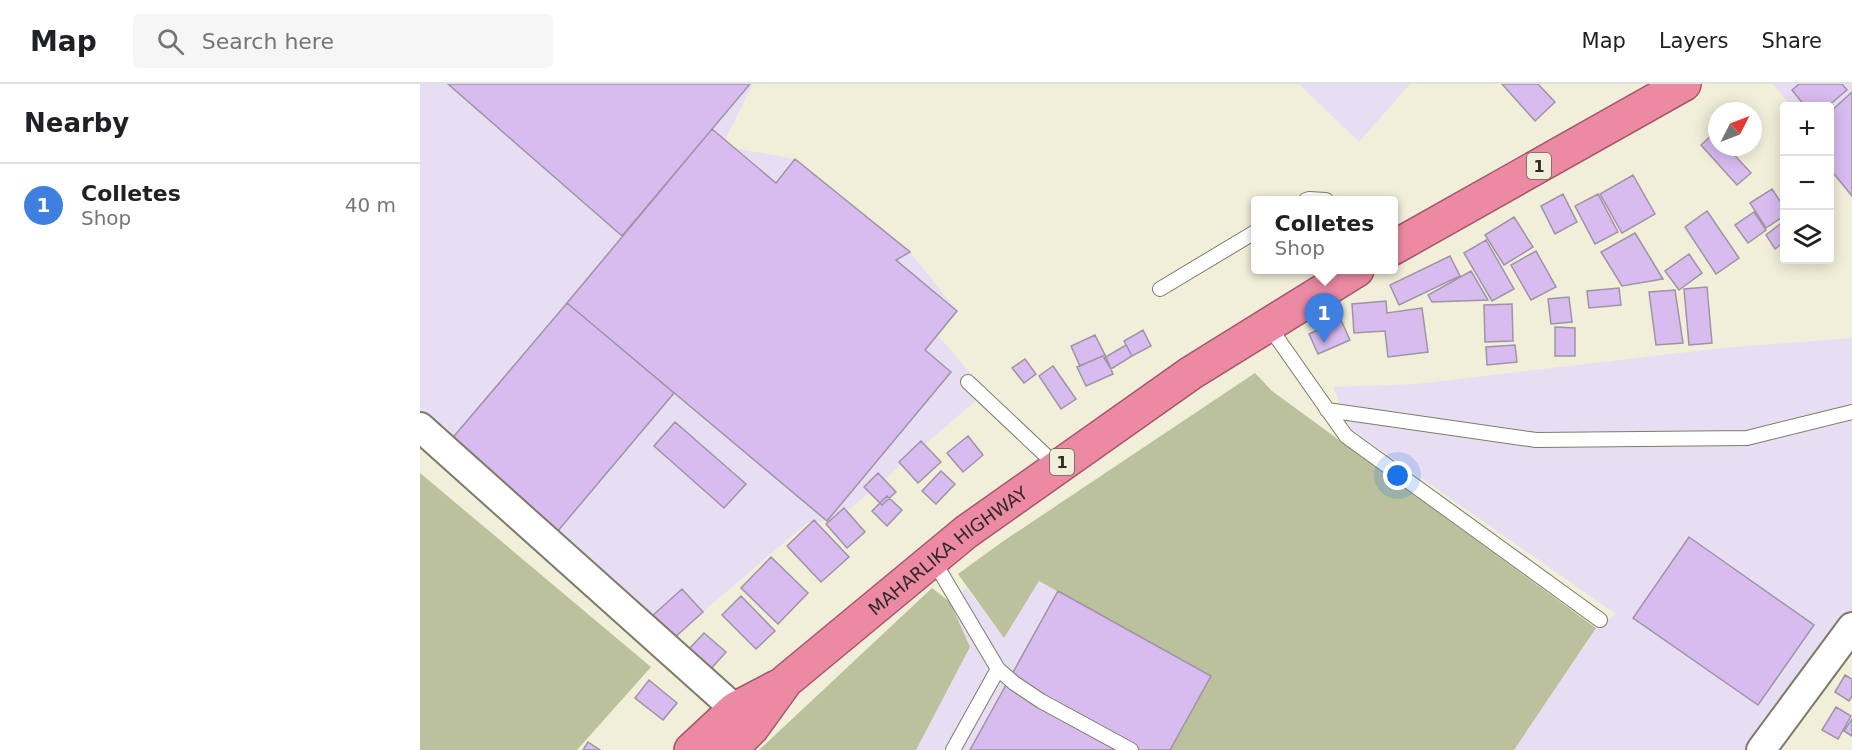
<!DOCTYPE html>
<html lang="en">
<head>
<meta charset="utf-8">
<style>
  :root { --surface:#fff; --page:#f6f6f6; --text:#202124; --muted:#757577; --line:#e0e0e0; --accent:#2563eb }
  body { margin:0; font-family:"DejaVu Sans",sans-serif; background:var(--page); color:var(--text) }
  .controls { position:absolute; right:18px; top:18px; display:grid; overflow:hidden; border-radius:6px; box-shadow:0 3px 15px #0003 }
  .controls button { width:54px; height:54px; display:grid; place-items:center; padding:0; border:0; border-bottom:2px solid var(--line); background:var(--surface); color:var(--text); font:30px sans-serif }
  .compass { position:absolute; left:1288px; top:18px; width:54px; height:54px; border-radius:50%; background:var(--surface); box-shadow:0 3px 15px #0003; rotate:48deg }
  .you { position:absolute; left:978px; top:392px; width:21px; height:21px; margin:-15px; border:4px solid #fff; border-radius:50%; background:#1a73e8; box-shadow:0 0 0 9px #1a73e833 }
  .badge { display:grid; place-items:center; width:39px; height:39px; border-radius:50%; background:var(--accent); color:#fff; font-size:20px; font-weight:700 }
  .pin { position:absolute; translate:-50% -50px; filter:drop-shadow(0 2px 3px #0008) }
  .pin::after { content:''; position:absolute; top:32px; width:21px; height:18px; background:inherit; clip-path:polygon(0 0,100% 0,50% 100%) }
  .popup { position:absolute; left:831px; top:112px; width:147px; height:78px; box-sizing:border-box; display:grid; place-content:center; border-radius:6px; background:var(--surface); filter:drop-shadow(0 2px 4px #0005); font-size:20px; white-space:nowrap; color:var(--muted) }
  .popup b { font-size:22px; color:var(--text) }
  .popup::after { content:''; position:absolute; left:50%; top:100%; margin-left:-12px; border:12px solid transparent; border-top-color:var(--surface) }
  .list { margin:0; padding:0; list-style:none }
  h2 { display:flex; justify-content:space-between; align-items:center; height:78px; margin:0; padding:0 24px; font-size:26px }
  h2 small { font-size:20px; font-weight:400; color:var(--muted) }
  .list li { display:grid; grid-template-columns:39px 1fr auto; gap:18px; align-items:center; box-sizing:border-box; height:84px; padding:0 24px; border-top:2px solid var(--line) }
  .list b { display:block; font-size:22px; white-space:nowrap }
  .list p { margin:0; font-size:20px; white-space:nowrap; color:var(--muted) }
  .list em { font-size:20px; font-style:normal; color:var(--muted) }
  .icon { flex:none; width:33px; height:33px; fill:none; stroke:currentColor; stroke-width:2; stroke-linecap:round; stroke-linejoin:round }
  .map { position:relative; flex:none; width:1432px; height:666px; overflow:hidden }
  header { display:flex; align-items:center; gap:36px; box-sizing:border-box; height:84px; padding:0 30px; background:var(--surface); border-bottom:2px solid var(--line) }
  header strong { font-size:28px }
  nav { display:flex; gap:33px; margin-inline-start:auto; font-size:21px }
  .search { width:420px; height:54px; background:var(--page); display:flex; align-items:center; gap:15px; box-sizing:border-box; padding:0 21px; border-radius:6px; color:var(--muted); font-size:22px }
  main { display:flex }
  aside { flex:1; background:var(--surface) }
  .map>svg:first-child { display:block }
  .industrial { fill:#e8def3 }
  .green { fill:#bbc19c }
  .building { fill:#d8bbef; stroke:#9e94a5; stroke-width:1.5 }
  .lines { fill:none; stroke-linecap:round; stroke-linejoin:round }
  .service-casing { stroke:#7e7b68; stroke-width:16 }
  .minor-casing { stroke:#7e7b68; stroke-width:32 }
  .trunk-casing { stroke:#a65669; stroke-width:36 }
  .service { stroke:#fff; stroke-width:14 }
  .minor { stroke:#fff; stroke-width:28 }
  .trunk { stroke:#ec8aa4; stroke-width:33 }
  .labels { text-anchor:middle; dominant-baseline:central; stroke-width:4.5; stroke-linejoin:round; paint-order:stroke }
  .shield { fill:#f1eed9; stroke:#67655a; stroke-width:1.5 }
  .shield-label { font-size:16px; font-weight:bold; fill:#2c2a23 }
  .street-label { font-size:18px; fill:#2c2a23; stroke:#f1eed9 }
</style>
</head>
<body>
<header>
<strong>Map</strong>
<div class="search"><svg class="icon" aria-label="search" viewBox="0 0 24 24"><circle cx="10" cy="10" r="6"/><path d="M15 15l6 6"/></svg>Search here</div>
<nav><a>Map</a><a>Layers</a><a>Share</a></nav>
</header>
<main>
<aside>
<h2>Nearby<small></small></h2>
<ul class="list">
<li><span class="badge" style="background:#3f7fe0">1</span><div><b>Colletes</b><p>Shop</p></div><em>40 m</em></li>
</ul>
</aside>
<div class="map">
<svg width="1432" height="666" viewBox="0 0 1432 666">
  <rect width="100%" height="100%" fill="#f1eed9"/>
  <path class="industrial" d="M0,0H333L302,62L375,75L490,168L537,227L517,250L566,308L430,425L407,437L387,439L251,555L37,356L0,326Z
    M879,0H990L939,58Z
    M1353,0H1432V101L1410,72V22H1371Z
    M1432,254V539L1338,666H1094L1176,544L1196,530L931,345L913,303L997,300L1301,264Z
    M619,497L638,507L750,666H496L550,563L530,518L546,504L584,553Z"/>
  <path class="green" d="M835,289L852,307L1176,544L1094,666H750L790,592L619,497L584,554L538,490L582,458Z
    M0,389L231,583L157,666H0Z
    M512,504L530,518L550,563L496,666H339Z"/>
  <path class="building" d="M28,0H330L202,152Z
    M1082,0H1118L1135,18L1115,37Z
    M1379,0H1422L1427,6L1408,22H1385L1372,6Z
    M1432,8V112L1410,85V28Z
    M292,45L356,99L375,75L490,168L476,176L537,227L505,266L531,288L407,437L147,219Z
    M1294,49L1297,52V63H1307L1331,89L1317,101L1281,61Z
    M1213,91L1235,130L1202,149L1180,110Z
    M1352,105L1364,123V132L1346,144L1330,119Z
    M1143,110L1157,138L1135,150L1121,122Z
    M1178,110L1198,148L1175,160L1155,122Z
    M1287,127L1319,174L1296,190L1265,143Z
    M1334,128L1346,146L1328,159L1315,141Z
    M1094,133L1113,163L1084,181L1065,151Z
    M1364,137V158L1355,165L1346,151Z
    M1215,149L1243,195L1202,202L1181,168Z
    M1066,156L1094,205L1072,217L1044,169Z
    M1116,167L1136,203L1111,216L1091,181Z
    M1269,170L1282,189L1259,206L1245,187Z
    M1030,172L1040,192L979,221L970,201Z
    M1051,187L1068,216L1012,218L1008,211Z
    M1287,203L1292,259L1269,261L1264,205Z
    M1199,204L1201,221L1169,224L1167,207Z
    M1255,206L1263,259L1236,261L1229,208Z
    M1149,213L1152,238L1131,240L1128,215Z
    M966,217L967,229L1002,224L1008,268L968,273L965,247L934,249L932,220Z
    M147,219L254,309L137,448L30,357Z
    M1092,220L1093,257L1065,258L1064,221Z
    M921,236L930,256L898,270L889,250Z
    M1135,243L1155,244V272H1135Z
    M723,246L731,262L712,272L704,257Z
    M675,251L685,271L660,282L651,262Z
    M706,261L712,272L691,285L684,274Z
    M1095,261L1097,278L1067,281L1066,263Z
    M685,271L693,290L666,302L657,283Z
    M605,275L616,290L604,299L592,284Z
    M633,282L656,315L641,325L619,292Z
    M255,338L326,400L304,424L234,362Z
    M548,352L563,371L543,388L527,369Z
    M501,357L521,378L498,399L479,378Z
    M521,387L535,400L516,420L502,407Z
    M458,389L476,408L462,421L444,403Z
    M467,412L482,426L467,442L452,427Z
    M424,424L445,448L427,464L406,440Z
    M394,436L429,473L401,498L367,462Z
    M1269,453L1394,541L1338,621L1213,534Z
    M351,473L388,509L358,540L321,504Z
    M262,505L283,528L252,556L231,533Z
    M638,507L791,592L750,666H550Z
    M321,512L355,547L336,565L302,531Z
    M284,549L306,568L289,587L267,567Z
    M1425,591L1432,595V612L1429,617L1415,608Z
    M229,596L257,619L243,636L215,614Z
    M1416,623L1431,632L1418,655L1402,646Z
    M1432,635V652L1424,647Z
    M168,658L180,666H163Z"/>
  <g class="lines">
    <g class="service-casing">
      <path id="service" d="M886,116L889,115L906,116
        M740,205L835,148
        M848,241L926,352L1180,536
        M548,298L637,382
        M907,326L1116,356L1327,354L1432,328
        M512,474L578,585L594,599L621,617L711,666
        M533,666L578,585"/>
    </g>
    <g class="minor-casing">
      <path id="minor" d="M0,343L315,625L330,642
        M1341,666L1432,543"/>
    </g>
    <g class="trunk-casing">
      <g id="trunk">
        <path d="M973,164L1264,0"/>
        <path d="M271,666L315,625L357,603"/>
        <path id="s1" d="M310,666L332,644L366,597L546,448L771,289L937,186"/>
      </g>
    </g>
    <use href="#service" class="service"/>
    <use href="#minor" class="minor"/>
    <use href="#trunk" class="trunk"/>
  </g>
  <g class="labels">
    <g class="shield">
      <rect x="1107" y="69" width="24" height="26" rx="4.5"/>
      <rect x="630" y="365" width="24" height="26" rx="4.5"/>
    </g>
    <g class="shield-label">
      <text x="1119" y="82">1</text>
      <text x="642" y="378">1</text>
    </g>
    <g class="street-label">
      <text stroke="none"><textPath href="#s1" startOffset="297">MAHARLIKA HIGHWAY</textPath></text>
    </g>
  </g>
</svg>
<div class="controls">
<button>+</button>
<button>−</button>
<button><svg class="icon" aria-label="layers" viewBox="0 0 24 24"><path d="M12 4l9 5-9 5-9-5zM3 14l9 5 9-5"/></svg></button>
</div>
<svg class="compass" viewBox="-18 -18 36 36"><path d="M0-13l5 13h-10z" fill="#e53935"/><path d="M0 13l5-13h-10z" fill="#757577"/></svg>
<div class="you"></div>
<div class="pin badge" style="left:904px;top:259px;background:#3f7fe0">1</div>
<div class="popup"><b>Colletes</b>Shop</div>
</div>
</main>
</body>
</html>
